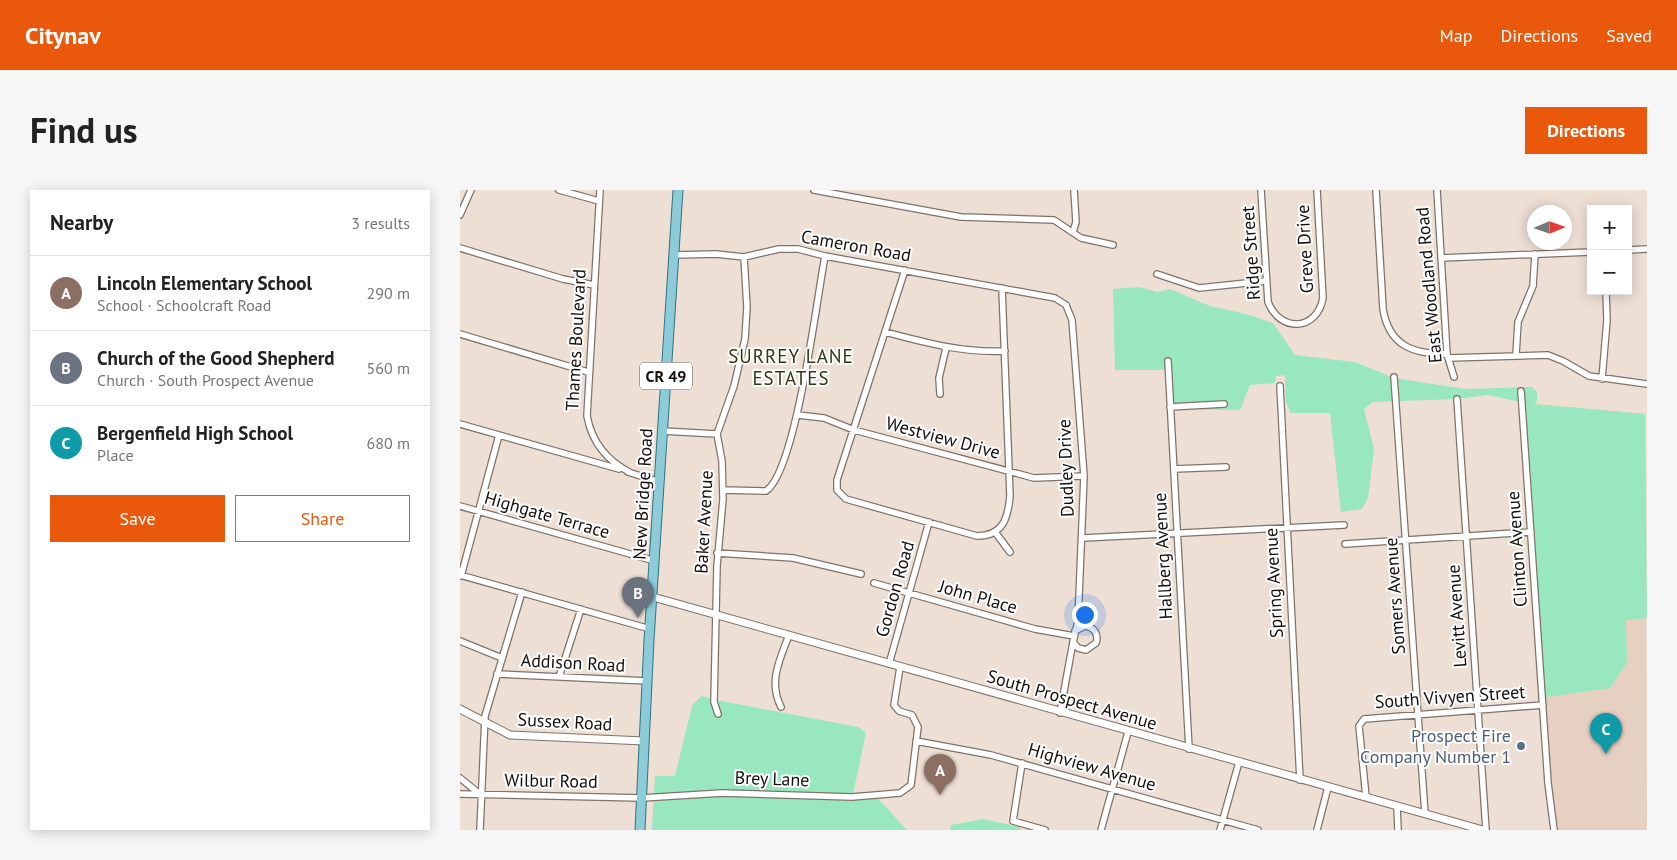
<!DOCTYPE html>
<meta charset="utf-8">
<style>
body{margin:0;font-family:"PT Sans",sans-serif;background:#f6f6f6;color:#222}
.controls{position:absolute;right:15px;top:15px;display:grid;overflow:hidden;border-radius:0px;box-shadow:0 2px 12px #0003}
.controls button{width:45px;height:45px;display:grid;place-items:center;padding:0;border:0;border-bottom:1px solid #e0e0e0;background:#fff;color:#222;font:25px sans-serif}
.compass{position:absolute;left:1067px;top:15px;width:45px;height:45px;border-radius:50%;background:#fff;box-shadow:0 2px 12px #0003;rotate:88deg}
.you{position:absolute;left:624px;top:424px;width:18px;height:18px;margin:-12px;border:4px solid #fff;border-radius:50%;background:#1a73e8;box-shadow:0 0 0 8px #1a73e833}
.badge{display:grid;place-items:center;width:32px;height:32px;border-radius:50%;background:#ea580c;color:#fff;font-size:16px;font-weight:700}
.pin{position:absolute;translate:-50% -41px;filter:drop-shadow(0 1px 2px #0008)}
.pin::after{content:'';position:absolute;top:26px;width:18px;height:15px;background:inherit;clip-path:polygon(0 0,100% 0,50% 100%)}
.list{margin:0;padding:0;list-style:none}
h2{display:flex;justify-content:space-between;align-items:center;height:65px;margin:0;padding:0 20px;font-size:21px}
h2 small{font-size:16px;font-weight:400;color:#767676}
.list li{display:grid;grid-template-columns:32px 1fr auto;gap:15px;align-items:center;box-sizing:border-box;height:75px;padding:0 20px;border-top:1px solid #e0e0e0}
.list b{display:block;font-size:19px;white-space:nowrap}
.list p{margin:0;font-size:16px;white-space:nowrap;color:#767676}
.list em{font-size:16px;font-style:normal;color:#767676}
.actions{display:flex;gap:10px;padding:15px 20px}
.actions a{flex:1;padding:11px 0;border:1px solid #ea580c;border-radius:0px;text-align:center;font-size:18px;color:#ea580c}
.actions .main{background:#ea580c;color:#fff}
.map{position:relative;flex:none;width:1187px;height:640px;overflow:hidden;border-radius:0px}
header{display:flex;align-items:center;gap:30px;box-sizing:border-box;height:70px;padding:0 25px;background:#ea580c;color:#fff}
header strong{font-size:24px}
nav{display:flex;gap:28px;margin-inline-start:auto;font-size:18px}
.intro{display:flex;align-items:center;justify-content:space-between;box-sizing:border-box;height:120px;padding:0 30px}
h1{margin:0;font-size:35px}
.button{padding:12px 22px;border-radius:0px;background:#ea580c;color:#fff;font-size:18px;font-weight:700}
main{display:flex;gap:30px;padding:0 30px}
aside{flex:1;background:#fff;border-radius:0px;box-shadow:0 2px 12px #0003}
.map>svg:first-child{display:block}
</style>
<header>
<strong>Citynav</strong>
<nav><a>Map</a><a>Directions</a><a>Saved</a></nav>
</header>
<div class="intro"><h1>Find us</h1><a class="button">Directions</a></div>
<main>
<aside>
<h2>Nearby<small>3 results</small></h2>
<ul class="list">
<li><span class="badge" style="background:#8d6e63">A</span><div><b>Lincoln Elementary School</b><p>School · Schoolcraft Road</p></div><em>290 m</em></li>
<li><span class="badge" style="background:#6b7280">B</span><div><b>Church of the Good Shepherd</b><p>Church · South Prospect Avenue</p></div><em>560 m</em></li>
<li><span class="badge" style="background:#0f9aa8">C</span><div><b>Bergenfield High School</b><p>Place</p></div><em>680 m</em></li>
</ul>
<div class="actions"><a class="main">Save</a><a>Share</a></div>
</aside>
<div class="map">
<svg width="1187" height="640" viewBox="0 0 1187 640">
<rect width="100%" height="100%" fill="#eedfd5"/>
<path fill="#e6d0c2" d="M1067,213L1185,224L1187,640H1094L1088,593Z"/>
<path fill="#98e7bf" d="M680,97L697,102L710,99L750,116L790,125L813,133L835,165L895,172L934,188L1005,199L1072,197L1077,202V211L1074,214L1185,224L1187,428L1166,430L1167,473L1150,498L1080,508L1060,212L1028,205L997,209L913,212L904,219L914,259L908,308L902,319L881,322L870,223H831L826,213L825,185L816,186L815,193L790,195L780,220L712,219L711,180H655L653,99Z
M241,506L256,510L398,537L406,543L393,604H414L447,640H192L195,586H215L232,516Z
M523,629L560,637V640H490L491,635Z"/>
<g fill="none" stroke-linecap="round" stroke-linejoin="round">
<defs>
<path id="minor" d="M99,0L139,11
M140,0L127,226C132,253 147,271 171,283
M354,0L501,27L594,30L621,48L653,55
M801,0L808,112C820,143 857,141 863,108L857,0
M916,0L923,119C929,156 953,164 987,164
M977,0L987,164L994,187
M0,25L11,0
M613,42L616,32L614,0
M0,58L103,89L134,95
M1168,60L1187,59
M214,65L256,64L284,67L319,59H338L365,66L595,108L606,115L612,130L624,286L618,431L613,452L618,458L626,460L636,453C639,444 634,437 625,436L615,441
M981,68L1131,62
M445,80L377,290V300L386,309L517,346C543,346 548,328 550,306L542,98
M697,84L739,98L806,91
M425,142C466,153 503,163 545,161
M0,144L128,182
M1056,165L1058,132L1073,96L1075,64
M988,168L1088,165L1103,171L1129,186L1187,194
M708,171L729,559
M934,187L965,624
M1142,189L1147,130L1146,101
M820,196L840,590
M1061,201L1088,593L1094,640
M480,204L479,188L486,158
M997,209L1026,640
M710,217L764,214
M338,225L364,228L394,240L574,288L624,286
M0,234L159,279
M202,241L257,244
M714,279L766,277
M168,282L200,292
M263,300L306,301C336,282 357,107 365,66
M0,316L195,371
M535,342L550,362
M623,348L884,335
M885,354L1071,342
M257,363L333,368L401,384
M0,385L190,439
M1,386L39,245
M414,393L575,439L614,446
M0,451L42,468
M429,474L469,332
M37,484L187,491
M99,487L121,419
M321,517C308,492 320,469 329,445
M600,523L613,452
M258,524L254,512L257,376L263,309L262,271L257,244L274,196L285,149L287,117L284,67
M456,551L531,565L798,640
M562,573L553,631L585,640
M0,588L21,605
M0,604L182,608L262,603L392,607L440,603L451,595L458,537L452,525L439,521L434,515L440,477
M906,607L899,536L904,529L1083,515
M937,616L938,640
M20,640L25,526L62,402
M641,640L668,542
M760,640L779,572
M857,640L868,597"/>
<path id="tertiary" d="M193,407L1023,640
M0,519L50,545L184,551"/>
<path id="primary" d="M180,640L189,450L218,0"/>
</defs>
<use href="#minor" stroke="#7f7269" stroke-width="8"/>
<use href="#tertiary" stroke="#7f7269" stroke-width="9"/>
<use href="#primary" stroke="#31737f" stroke-width="11"/>
<use href="#minor" stroke="#fff" stroke-width="5.5"/>
<use href="#tertiary" stroke="#fff" stroke-width="7"/>
<use href="#primary" stroke="#8dcbd8" stroke-width="9"/>
</g>
<circle fill="#5c6f8a" stroke="#fff" stroke-width="2" cx="1061" cy="556" r="5"/>
<g text-anchor="middle" stroke-width="4" stroke-linejoin="round" paint-order="stroke">
<rect fill="#fff" stroke="#5a5754" stroke-width="1" x="180" y="172.5" width="52" height="27" rx="4"/>
<g font-size="16" font-weight="bold" fill="#140f0b">
<text x="206" y="192">CR 49</text>
</g>
<g font-size="18" fill="#140f0b" stroke="#fff">
<text transform="translate(396 56) rotate(10)" y="6">Cameron Road</text>
<text transform="translate(845 59) rotate(-93)" y="6">Greve Drive</text>
<text transform="translate(791 63) rotate(-94)" y="6">Ridge Street</text>
<text transform="translate(969 95) rotate(-95)" y="6">East Woodland Road</text>
<text transform="translate(116 150) rotate(-87)" y="6">Thames Boulevard</text>
<text transform="translate(483 248) rotate(15)" y="6">Westview Drive</text>
<text transform="translate(606 278) rotate(-92)" y="6">Dudley Drive</text>
<text transform="translate(183 304) rotate(-87)" y="6">New Bridge Road</text>
<text transform="translate(87 325) rotate(16)" y="6">Highgate Terrace</text>
<text transform="translate(244 332) rotate(-87)" y="6">Baker Avenue</text>
<text transform="translate(1057 359) rotate(-94)" y="6">Clinton Avenue</text>
<text transform="translate(703 366) rotate(-93)" y="6">Hallberg Avenue</text>
<text transform="translate(814 393) rotate(-93)" y="6">Spring Avenue</text>
<text transform="translate(435 399) rotate(-74)" y="6">Gordon Road</text>
<text transform="translate(935 406) rotate(-94)" y="6">Somers Avenue</text>
<text transform="translate(518 407) rotate(16)" y="6">John Place</text>
<text transform="translate(997 426) rotate(-94)" y="6">Levitt Avenue</text>
<text transform="translate(113 473) rotate(3)" y="6">Addison Road</text>
<text transform="translate(990 507) rotate(-4)" y="6">South Vivyen Street</text>
<text transform="translate(612 510) rotate(16)" y="6">South Prospect Avenue</text>
<text transform="translate(105 532) rotate(3)" y="6">Sussex Road</text>
<text transform="translate(632 577) rotate(16)" y="6">Highview Avenue</text>
<text transform="translate(312 589) rotate(2)" y="6">Brey Lane</text>
<text transform="translate(91 591) rotate(1)" y="6">Wilbur Road</text>
</g>
<g font-size="18" fill="#4e5e75" stroke="#fff" text-anchor="end">
<text x="1051" y="552">Prospect Fire<tspan x="1051" dy="21">Company Number 1</tspan></text>
</g>
<g font-size="19" letter-spacing="1" fill="#313710" stroke="#fff">
<text x="331" y="173">SURREY LANE<tspan x="331" dy="22">ESTATES</tspan></text>
</g>
</g>
</svg>
<div class="controls">
<button>+</button>
<button>−</button>
</div>
<svg class="compass" viewBox="-18 -18 36 36"><path d="M0-13l5 13h-10z" fill="#e53935"/><path d="M0 13l5-13h-10z" fill="#767676"/></svg>
<div class="you"></div>
<div class="pin badge" style="left:480px;top:605px;background:#8d6e63">A</div>
<div class="pin badge" style="left:178px;top:428px;background:#6b7280">B</div>
<div class="pin badge" style="left:1146px;top:564px;background:#0f9aa8">C</div>
</div>
</main>
